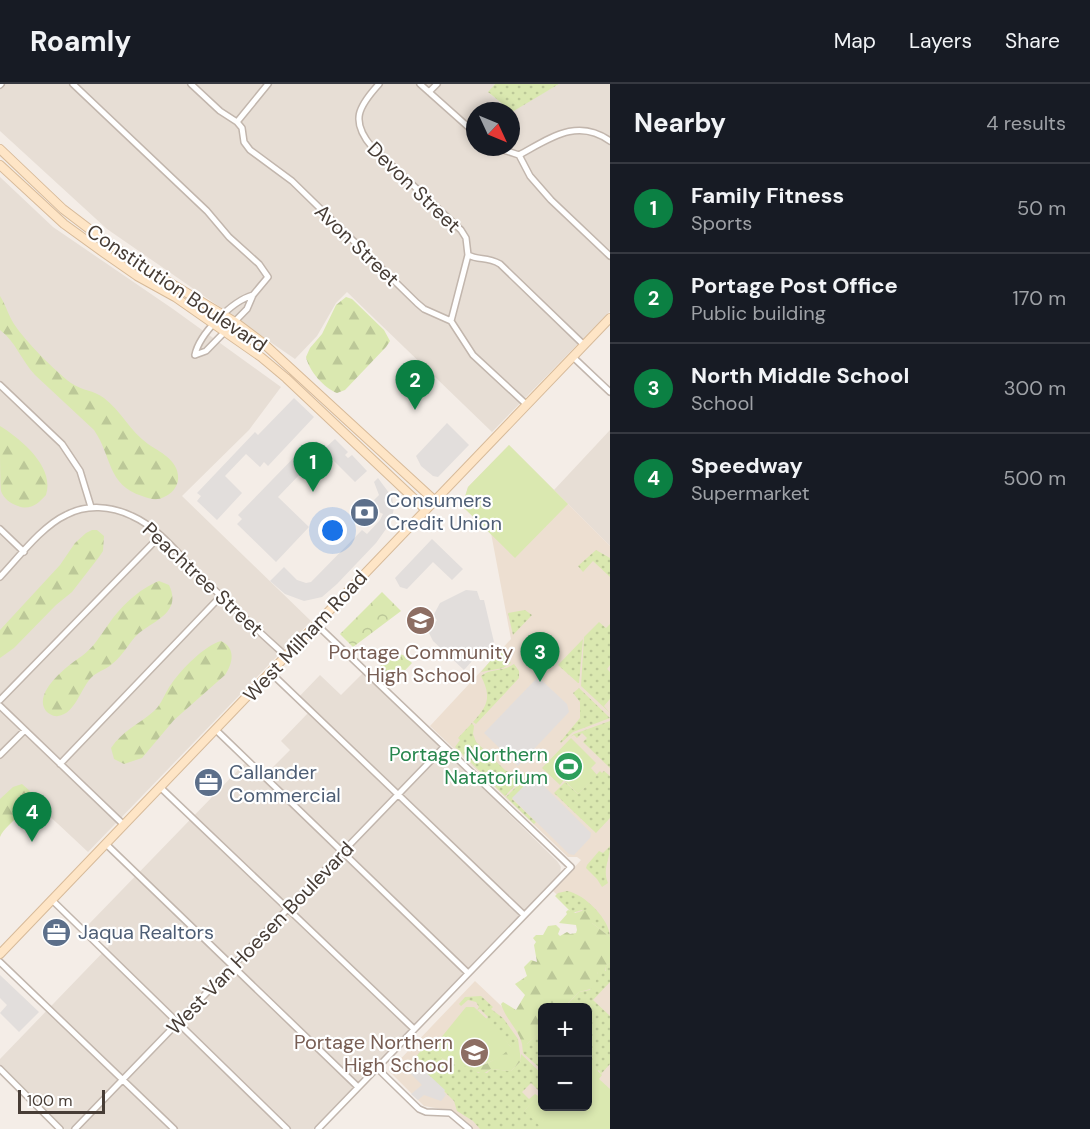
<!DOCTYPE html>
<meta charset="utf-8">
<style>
body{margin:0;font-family:"DM Sans",sans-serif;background:#242831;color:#f1f3f6}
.controls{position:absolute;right:18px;bottom:18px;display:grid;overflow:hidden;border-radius:9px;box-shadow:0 3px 9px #0003}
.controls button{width:54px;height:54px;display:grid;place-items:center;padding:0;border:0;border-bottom:2px solid #363941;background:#171b24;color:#f1f3f6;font:30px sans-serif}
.compass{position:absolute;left:466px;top:18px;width:54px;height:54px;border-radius:50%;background:#171b24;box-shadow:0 3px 9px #0003;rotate:134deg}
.scale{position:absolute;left:18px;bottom:15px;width:87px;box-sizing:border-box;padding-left:6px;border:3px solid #473d36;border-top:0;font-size:16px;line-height:21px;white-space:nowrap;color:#473d36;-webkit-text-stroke:4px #fff;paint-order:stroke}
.you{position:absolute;left:333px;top:447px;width:21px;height:21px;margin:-15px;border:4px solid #fff;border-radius:50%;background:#1a73e8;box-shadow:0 0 0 9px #1a73e833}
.badge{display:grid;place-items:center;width:39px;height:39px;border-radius:50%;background:#0b8043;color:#fff;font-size:20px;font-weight:700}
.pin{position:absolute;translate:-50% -50px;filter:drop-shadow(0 2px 3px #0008)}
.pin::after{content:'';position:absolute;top:32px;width:21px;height:18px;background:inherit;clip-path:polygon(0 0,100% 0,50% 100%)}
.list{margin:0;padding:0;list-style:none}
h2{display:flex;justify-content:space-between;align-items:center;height:78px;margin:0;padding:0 24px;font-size:26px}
h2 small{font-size:20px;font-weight:400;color:#9ea1a6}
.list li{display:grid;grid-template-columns:39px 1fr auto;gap:18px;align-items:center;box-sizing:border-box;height:90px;padding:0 24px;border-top:2px solid #363941}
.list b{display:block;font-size:22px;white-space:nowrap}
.list p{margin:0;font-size:20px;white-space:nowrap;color:#9ea1a6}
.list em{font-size:20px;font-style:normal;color:#9ea1a6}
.map{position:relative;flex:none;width:610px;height:1045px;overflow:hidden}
header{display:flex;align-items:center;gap:36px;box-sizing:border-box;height:84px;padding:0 30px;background:#171b24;border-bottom:2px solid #363941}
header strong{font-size:28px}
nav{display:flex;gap:33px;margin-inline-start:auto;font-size:21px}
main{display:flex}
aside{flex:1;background:#171b24}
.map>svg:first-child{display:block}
</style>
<header>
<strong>Roamly</strong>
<nav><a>Map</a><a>Layers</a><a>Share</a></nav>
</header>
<main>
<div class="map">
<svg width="610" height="1045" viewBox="0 0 610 1045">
<defs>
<pattern id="grass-dots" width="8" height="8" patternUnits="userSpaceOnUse" patternTransform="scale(1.5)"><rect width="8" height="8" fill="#dae8b0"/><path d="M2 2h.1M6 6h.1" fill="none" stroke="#bcc898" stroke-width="1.8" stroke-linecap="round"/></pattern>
<pattern id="forest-firs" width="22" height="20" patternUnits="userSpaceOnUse" patternTransform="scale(1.5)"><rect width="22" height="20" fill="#dae8b0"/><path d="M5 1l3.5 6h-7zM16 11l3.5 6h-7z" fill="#bcc898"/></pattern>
<pattern id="park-crowns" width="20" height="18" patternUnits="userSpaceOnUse" patternTransform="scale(1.5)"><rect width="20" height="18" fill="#dae8b0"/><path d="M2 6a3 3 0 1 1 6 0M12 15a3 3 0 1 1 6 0" fill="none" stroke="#bcc898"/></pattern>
</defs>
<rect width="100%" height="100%" fill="#f4ede7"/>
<path fill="#e7ded5" d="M0,0H495L489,9L511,27H475V63H511V27L559,0H610V227L492,348L347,208L336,219L317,252L295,275L107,145L0,47Z
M0,93L53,143L173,225L281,303L249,346L182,412L311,537L88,768L26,710L0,736Z
M610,346V462L554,406Z
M364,588L557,777L561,783L560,790L313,1045H65L0,982V975L109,862L88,841L246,678L262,694L290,666L281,657L308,629L295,617L320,591L341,611Z"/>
<path fill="#eddfd1" d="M509,361L610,462V861L553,807L581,776L577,773H568L430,642L511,555L491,449L462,422L468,403Z
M610,868V1045H473L453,1027L424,1022L389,987L475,897L531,950L542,938V1022H588V924L557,923Z"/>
<path fill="url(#grass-dots)" d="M495,0H559L512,28L488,8Z
M596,466L610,474V493L593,477L583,488L578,482Z
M525,526L532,531L513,551L508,529Z
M599,538L606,544L610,540V581L607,585L610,588V615L604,622L610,629L581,602L584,553Z
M583,555L579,599H578L558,581Z
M498,568H501L511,579L503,584L481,588Z
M514,580L519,587V594L476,640L473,638C489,621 491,612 481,592C490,584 503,588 514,580Z
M579,604L610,634L573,648L561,659L560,658L580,634V618L573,609Z
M610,637V684L583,658L587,654L582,649L577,654L574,651L570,653L574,650Z
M472,639L474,642L473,650L476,658L506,687L518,691L528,688L505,712L455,663L460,656L458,654Z
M600,687L602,689L604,687L610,692V734L596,749L554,709L565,698L578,710Z
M530,689L537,695L533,698L530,696L512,715L536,738L534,740L506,713Z
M610,762C610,776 602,785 608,799L602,803L597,795L586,784L587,781L599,767L603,769Z
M567,807C585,810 610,836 610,853L592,839L582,826L572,829L555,812L558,809Z
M610,879V898L593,916L610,932V980L601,990L599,986L597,987L588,978V924H564L579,908L590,906L598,888L606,887V882Z
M481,912L493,923L491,925L503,934L518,955L511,963L486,935L488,933L480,925L477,926L479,923L476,918L468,916L461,922L459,920L465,913Z
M542,946V986L523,969L522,960H527Z
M425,961L447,978L473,983L478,989H487L491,985L511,987L521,977V970L542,990L541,1009L531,999L522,1008L529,1015L535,1010L538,1012L524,1027L532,1025L553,1045H480L473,1037L457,1027L454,1017L415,978L412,982L410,981Z"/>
<path fill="url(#forest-firs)" d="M0,212C6,221 8,231 14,240C26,258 54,286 71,299C82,307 94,306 104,314C121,327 130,347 148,360C160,368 180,377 178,396C177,404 171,410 164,413C157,417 150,415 142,412C107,401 112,372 94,346L35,291C21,276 16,258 0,246Z
M346,213L352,215L384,246L390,257L386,263L345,306L337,309C324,304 309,287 306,273L310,264L322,250L336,221Z
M0,342C21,355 55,383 46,411C39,419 30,427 18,422C11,420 3,414 1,407C0,399 0,354 0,342Z
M92,446H97L104,452L103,467L99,473L72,508L56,521L14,564L0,574V546L60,481L75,459L86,449Z
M159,497L169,501C182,528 155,536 139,549C129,558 123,572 112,580C107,585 99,587 93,592C81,602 76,630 58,632C54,633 49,630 46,627C32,609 68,581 82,572C94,563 99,553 108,541C120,523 139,505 159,497Z
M221,557C236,564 233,579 225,591L174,636L142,674L124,680L114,675L111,664C122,647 139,640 154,627C162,620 165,608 172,599C181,586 205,561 221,557Z
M22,700L30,707C36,727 8,735 0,753V715L13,703Z
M588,825L597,828L596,835L592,839L610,853V879L606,882L605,889L598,888L594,904L579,908L564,923L542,924V946L527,960H522C519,946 506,936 501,920L503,918L516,926L525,911L515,900L527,892L524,883L531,876L537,878L534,861L536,858L533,854L536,851H543L548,842L556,841L560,845L558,850L560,852L567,848L570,850L576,849L577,846L576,841L559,839L567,830L566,828L568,826L576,829Z
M518,955L521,977L511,987L491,985L483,990L475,987L473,983C492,981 505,969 518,955Z"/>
<path fill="url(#park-crowns)" d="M382,508L401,527L353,563L340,550Z
M395,569L403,571L412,579L393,599L378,584Z"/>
<path fill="#dae8b0" d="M509,361L568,420L515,474L462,422L468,403Z
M571,654L596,679L591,684L597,691L578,710L564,696L560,701L542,684Z
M466,923H474L491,939L511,963C488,988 456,988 431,966Z
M588,978L602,991L599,995L610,1005V1045H543L524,1027L542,1007V1022H588Z"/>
<path fill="#e2dedc" d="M294,314L314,333L268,382L264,378L260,383L246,370L225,392L242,409L217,436L197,417L201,412L197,409L255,348L258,351Z
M447,339L469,361L438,393L433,392L421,382L416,372Z
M335,355L348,368L345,371L348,374L352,371L367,387L355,398L323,366L278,413L309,443L276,478L237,440L242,435L238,431L306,361L309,364L316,357L324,365Z
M378,394L392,413L394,424L391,438L376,459L337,500L322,513L304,517L285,510L270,497L284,483L297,496L306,499L311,498L362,446L367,450L380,436L383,430L377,427L374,416L379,411L374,398Z
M432,455L463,485L452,496L433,478L407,505L400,503L395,494Z
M466,506L477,507L480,516H484L494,558L490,559V563L481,567L464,586L433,557L429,549L431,544L437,536L433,532L440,519Z
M538,593L567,620L569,628L518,682L484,649Z
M537,695L591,749L590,754L574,771L569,770L512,714L530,696L533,698Z
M0,891L39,928L19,948L0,929L7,921L0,914Z
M407,978L412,982L415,978L445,1006L444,1008L446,1011L441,1017L424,1011L418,1016L411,1010L422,1001L403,982Z"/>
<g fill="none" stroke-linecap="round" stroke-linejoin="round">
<defs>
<path id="street" d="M73,0L207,127L229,153L259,180L268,193L253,211L247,225L206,267L195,271
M191,0L220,27L237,38L242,44L244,58L250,66L292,97L417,219L424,225L451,237L473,271L527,321
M379,0C358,23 350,37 372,63L461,146L466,154L468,171C480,177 486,172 500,180L584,261
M420,0L475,49
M0,1L1,0
M429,8L437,0
M237,38L268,0
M494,63L519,71L530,92L551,116L610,172
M519,71C549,55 577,33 610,57
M451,237L468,171
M195,271C199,250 232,217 253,211
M573,273L610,308
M0,301L62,360L80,387L91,423
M0,445L24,468
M0,493C18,474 42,442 66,431C87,420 111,422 132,432C159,444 179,471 200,492C228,519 257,546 287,573
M317,541L571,783L318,1045
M271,589L524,831
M0,616L160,452
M0,622L124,741
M216,646L468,889
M0,671L25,646
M60,680L221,512
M161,704L414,945
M106,760L358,1003
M52,816L287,1045
M0,878L174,1045
M377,984L419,1025L426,1028L450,1029L469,1045
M0,985L60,1045
M75,1045L444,663"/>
<path id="secondary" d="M0,65L63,125L101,154L139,180L235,238L263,259L434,416
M0,81L64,140L104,169L137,192L175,213L261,273L286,294L425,425
M0,870L610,234"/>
</defs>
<use href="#street" stroke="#c2b6ad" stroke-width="8"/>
<use href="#secondary" stroke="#d7ba99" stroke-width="10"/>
<use href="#street" stroke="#fff" stroke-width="5"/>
<use href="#secondary" stroke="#fee5c6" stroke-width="8"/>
</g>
<defs>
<symbol id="bank-disc" viewBox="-11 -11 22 22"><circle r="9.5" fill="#5c6f8a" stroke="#fff"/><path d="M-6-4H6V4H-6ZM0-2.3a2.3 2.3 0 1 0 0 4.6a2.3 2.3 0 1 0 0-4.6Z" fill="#fff"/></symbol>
<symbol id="school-disc" viewBox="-11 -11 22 22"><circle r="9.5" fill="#8d6e63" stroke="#fff"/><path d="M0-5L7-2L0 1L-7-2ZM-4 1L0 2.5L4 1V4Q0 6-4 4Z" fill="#fff"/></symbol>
<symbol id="stadium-disc" viewBox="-11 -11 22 22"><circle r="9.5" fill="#2e9e5b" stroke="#fff"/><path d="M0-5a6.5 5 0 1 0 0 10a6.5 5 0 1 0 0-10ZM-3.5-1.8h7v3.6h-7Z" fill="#fff"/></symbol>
<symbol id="office-disc" viewBox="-11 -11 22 22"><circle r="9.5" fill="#5c6f8a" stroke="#fff"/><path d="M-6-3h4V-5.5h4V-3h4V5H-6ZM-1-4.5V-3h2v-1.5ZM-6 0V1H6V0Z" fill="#fff"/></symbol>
</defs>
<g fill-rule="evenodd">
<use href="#bank-disc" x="348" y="412" width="33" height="33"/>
<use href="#school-disc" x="404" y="520" width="33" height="33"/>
<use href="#stadium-disc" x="552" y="666" width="33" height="33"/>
<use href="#office-disc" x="192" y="682" width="33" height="33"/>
<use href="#office-disc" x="40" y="832" width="33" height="33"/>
<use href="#school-disc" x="458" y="952" width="33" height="33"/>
</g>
<g text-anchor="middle" stroke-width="4.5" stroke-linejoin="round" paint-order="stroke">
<g font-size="20" fill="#473d36" stroke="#fff">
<text transform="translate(414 103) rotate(44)" y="7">Devon Street</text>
<text transform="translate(357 161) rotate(44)" y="7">Avon Street</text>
<text transform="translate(177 204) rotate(34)" y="7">Constitution Boulevard</text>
<text transform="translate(203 495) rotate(43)" y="7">Peachtree Street</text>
<text transform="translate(305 552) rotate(-47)" y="7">West Milham Road</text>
<text transform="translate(260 854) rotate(-46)" y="7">West Van Hoesen Boulevard</text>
</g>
<g font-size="20" fill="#4e5e75" stroke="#fff" text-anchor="start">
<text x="386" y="423">Consumers<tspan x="386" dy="23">Credit Union</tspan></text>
<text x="229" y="695">Callander<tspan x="229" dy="23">Commercial</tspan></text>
<text x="78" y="855">Jaqua Realtors</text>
</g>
<g font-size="20" fill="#785e54" stroke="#fff">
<text x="421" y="575">Portage Community<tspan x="421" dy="23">High School</tspan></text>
<text x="453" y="965" text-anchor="end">Portage Northern<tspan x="453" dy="23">High School</tspan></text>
</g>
<g font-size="20" fill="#27864d" stroke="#fff" text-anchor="end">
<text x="548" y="677">Portage Northern<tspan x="548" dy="23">Natatorium</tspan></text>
</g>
</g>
</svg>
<div class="controls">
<button>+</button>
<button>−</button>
</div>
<svg class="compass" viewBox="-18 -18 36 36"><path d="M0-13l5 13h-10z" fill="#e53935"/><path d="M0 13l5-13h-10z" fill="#9ea1a6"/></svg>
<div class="scale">100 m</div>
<div class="you"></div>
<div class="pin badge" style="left:313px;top:408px">1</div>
<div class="pin badge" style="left:415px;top:326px">2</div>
<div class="pin badge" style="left:540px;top:598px">3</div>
<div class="pin badge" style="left:32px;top:758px">4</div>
</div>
<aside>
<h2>Nearby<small>4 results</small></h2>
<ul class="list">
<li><span class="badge">1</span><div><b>Family Fitness</b><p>Sports</p></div><em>50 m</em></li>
<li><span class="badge">2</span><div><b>Portage Post Office</b><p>Public building</p></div><em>170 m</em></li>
<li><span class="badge">3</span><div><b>North Middle School</b><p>School</p></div><em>300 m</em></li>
<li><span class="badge">4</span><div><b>Speedway</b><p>Supermarket</p></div><em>500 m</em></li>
</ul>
</aside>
</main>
